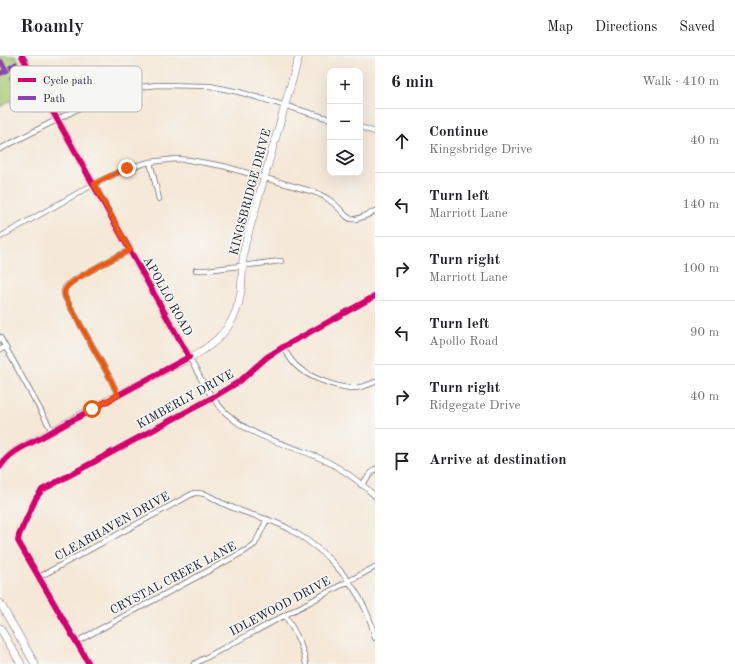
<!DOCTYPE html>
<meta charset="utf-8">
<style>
body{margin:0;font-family:"Old Standard TT",serif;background:#f6f6f6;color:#202124}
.controls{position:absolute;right:12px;top:12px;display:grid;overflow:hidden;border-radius:8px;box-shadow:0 4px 16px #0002}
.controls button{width:36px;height:36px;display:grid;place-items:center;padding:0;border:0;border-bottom:1px solid #e0e0e0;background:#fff;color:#202124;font:20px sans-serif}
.stop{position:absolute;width:12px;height:12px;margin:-9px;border:3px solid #ea580c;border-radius:50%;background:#fff}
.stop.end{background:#ea580c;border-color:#fff;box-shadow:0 1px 4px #0008}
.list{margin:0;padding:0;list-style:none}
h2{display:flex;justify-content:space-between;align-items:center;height:52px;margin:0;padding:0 16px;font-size:17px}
h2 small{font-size:13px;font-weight:400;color:#757577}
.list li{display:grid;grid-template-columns:26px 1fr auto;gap:12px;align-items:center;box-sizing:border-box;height:64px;padding:0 16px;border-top:1px solid #e0e0e0}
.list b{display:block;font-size:15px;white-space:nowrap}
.list p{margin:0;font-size:13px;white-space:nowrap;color:#757577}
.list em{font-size:13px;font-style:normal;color:#757577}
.icon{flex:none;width:22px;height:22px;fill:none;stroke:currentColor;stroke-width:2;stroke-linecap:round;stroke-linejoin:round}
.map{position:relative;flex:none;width:375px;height:608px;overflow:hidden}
header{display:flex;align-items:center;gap:24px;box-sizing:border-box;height:56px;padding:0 20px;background:#fff;border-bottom:1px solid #e0e0e0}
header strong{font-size:19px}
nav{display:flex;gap:22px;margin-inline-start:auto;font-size:14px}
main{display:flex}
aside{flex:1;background:#fff}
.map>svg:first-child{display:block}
</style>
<header>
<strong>Roamly</strong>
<nav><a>Map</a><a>Directions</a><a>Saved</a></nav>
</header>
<main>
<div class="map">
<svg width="375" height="608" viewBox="0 0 375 608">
<rect width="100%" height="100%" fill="#f6f6f2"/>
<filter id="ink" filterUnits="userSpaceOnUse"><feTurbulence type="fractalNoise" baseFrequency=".025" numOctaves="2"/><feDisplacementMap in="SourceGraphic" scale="8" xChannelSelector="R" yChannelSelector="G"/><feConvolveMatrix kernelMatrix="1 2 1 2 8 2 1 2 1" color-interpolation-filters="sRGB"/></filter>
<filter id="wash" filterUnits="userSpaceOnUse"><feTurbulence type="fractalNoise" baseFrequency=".012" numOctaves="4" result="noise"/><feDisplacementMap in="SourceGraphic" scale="16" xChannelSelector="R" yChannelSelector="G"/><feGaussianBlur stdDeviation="0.9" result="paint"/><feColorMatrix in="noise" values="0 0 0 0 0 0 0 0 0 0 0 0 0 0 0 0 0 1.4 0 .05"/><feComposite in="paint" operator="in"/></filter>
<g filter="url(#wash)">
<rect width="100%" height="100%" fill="#f5e8d7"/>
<path fill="#a7c972" stroke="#647656" d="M0,0H16L33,31L32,32L0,51Z"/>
</g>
<g filter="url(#ink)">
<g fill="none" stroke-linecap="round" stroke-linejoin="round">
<defs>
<path id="street" d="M360,71L375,76
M0,93L91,46L113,37L140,31L157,29L210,30L239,36L330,63
M150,106L159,143
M0,181L94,128L127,112L150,106L176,103L189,104L223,110L314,136C319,138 324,140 328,143C351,158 342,173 375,155
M196,214H207L281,205
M0,281L52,375
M283,291C288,300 293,308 300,313C312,322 336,331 351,332C359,333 368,329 375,326
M0,294L5,291
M189,301C200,321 210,342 226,357C250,379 273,384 302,395C329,404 355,421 375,440
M118,339L109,320L65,241C64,238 64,235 65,232C70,224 118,200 130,194
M361,429L375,413
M39,521L194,437C206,436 212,442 222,447C228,450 233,452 239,454C256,461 275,464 291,474C331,497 365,536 375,582
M285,559C294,574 303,590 306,608
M76,586L245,495L255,488L267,463
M89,608L18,485L19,479L36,442L42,434L212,342L240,325L267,301L283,291L375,240
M194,608L375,511"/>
<path id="secondary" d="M22,0L189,301
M0,411C11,393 32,387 49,377C86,355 125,335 164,315C176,308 198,299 209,290C221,281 231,269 236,255C245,233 240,211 245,189L299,0"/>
<path id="primary" d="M0,547L35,608
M0,572L21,608"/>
</defs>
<use href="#street" stroke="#6c6772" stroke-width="6"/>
<use href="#secondary" stroke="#6c6772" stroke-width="8"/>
<use href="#primary" stroke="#6c6772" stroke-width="8"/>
<use href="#street" stroke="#fff" stroke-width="4.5"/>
<use href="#secondary" stroke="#fff" stroke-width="7"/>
<use href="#primary" stroke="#fff" stroke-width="7"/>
<path stroke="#8e44ad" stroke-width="5" stroke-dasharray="10 5" stroke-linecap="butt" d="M0,4L6,14L18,7
M0,18L6,14L15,26L26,28L32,32"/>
<defs>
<path id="cycleway" d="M0,411C10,394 28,389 44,380C92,353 141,327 189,301L22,0
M89,608L18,485L19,479L36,442L42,434L212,342L240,325L267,301L283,291L375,240"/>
</defs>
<use href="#cycleway" stroke="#f6f6f2" stroke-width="8"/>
<use href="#cycleway" stroke="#d6006c" stroke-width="6"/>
</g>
</g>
<g fill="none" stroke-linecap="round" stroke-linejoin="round" filter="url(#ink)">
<path stroke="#ea580c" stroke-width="5" d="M92,353L118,339L109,320L65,241C64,238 64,235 66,232C71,223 118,200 130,194L94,128L127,112"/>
</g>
<g text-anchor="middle" stroke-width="3.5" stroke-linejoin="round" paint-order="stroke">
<g font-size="12" fill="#22223b" stroke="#f6f6f2">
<text transform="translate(250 136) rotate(-75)" y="4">KINGSBRIDGE DRIVE</text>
<text transform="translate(168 240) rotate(61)" y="4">APOLLO ROAD</text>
<text transform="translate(185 343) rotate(-29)" y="4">KIMBERLY DRIVE</text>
<text transform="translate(112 470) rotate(-29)" y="4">CLEARHAVEN DRIVE</text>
<text transform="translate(173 522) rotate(-28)" y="4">CRYSTAL CREEK LANE</text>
<text transform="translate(280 550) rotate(-28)" y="4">IDLEWOOD DRIVE</text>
</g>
</g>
<rect x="10" y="10" width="132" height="46" rx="6" fill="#f6f6f2" stroke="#b6b6bb" stroke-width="1"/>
<rect x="18" y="22" width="18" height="4" fill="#d6006c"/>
<rect x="18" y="40" width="18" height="4" fill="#8e44ad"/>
<g font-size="11" fill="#22223b">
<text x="43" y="28">Cycle path</text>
<text x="43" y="46">Path</text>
</g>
</svg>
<div class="controls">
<button>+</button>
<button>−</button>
<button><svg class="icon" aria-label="layers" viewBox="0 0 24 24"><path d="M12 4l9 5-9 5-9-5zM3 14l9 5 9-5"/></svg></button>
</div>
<div class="stop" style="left:92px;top:353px"></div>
<div class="stop end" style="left:127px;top:112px"></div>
</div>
<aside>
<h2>6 min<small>Walk · 410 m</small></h2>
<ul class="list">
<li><svg class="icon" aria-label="ahead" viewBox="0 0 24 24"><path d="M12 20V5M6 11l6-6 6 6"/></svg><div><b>Continue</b><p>Kingsbridge Drive</p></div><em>40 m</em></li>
<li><svg class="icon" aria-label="left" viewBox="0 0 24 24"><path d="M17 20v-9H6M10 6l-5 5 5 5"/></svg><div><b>Turn left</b><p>Marriott Lane</p></div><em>140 m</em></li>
<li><svg class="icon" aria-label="right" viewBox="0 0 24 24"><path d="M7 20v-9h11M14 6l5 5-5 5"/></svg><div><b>Turn right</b><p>Marriott Lane</p></div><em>100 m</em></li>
<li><svg class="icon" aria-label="left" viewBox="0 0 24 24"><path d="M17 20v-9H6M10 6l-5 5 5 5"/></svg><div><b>Turn left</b><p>Apollo Road</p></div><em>90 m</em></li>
<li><svg class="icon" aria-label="right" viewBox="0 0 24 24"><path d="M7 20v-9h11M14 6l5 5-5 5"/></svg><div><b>Turn right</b><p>Ridgegate Drive</p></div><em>40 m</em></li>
<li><svg class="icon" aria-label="arrive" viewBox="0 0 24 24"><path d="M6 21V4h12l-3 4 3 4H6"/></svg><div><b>Arrive at destination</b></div></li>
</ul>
</aside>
</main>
